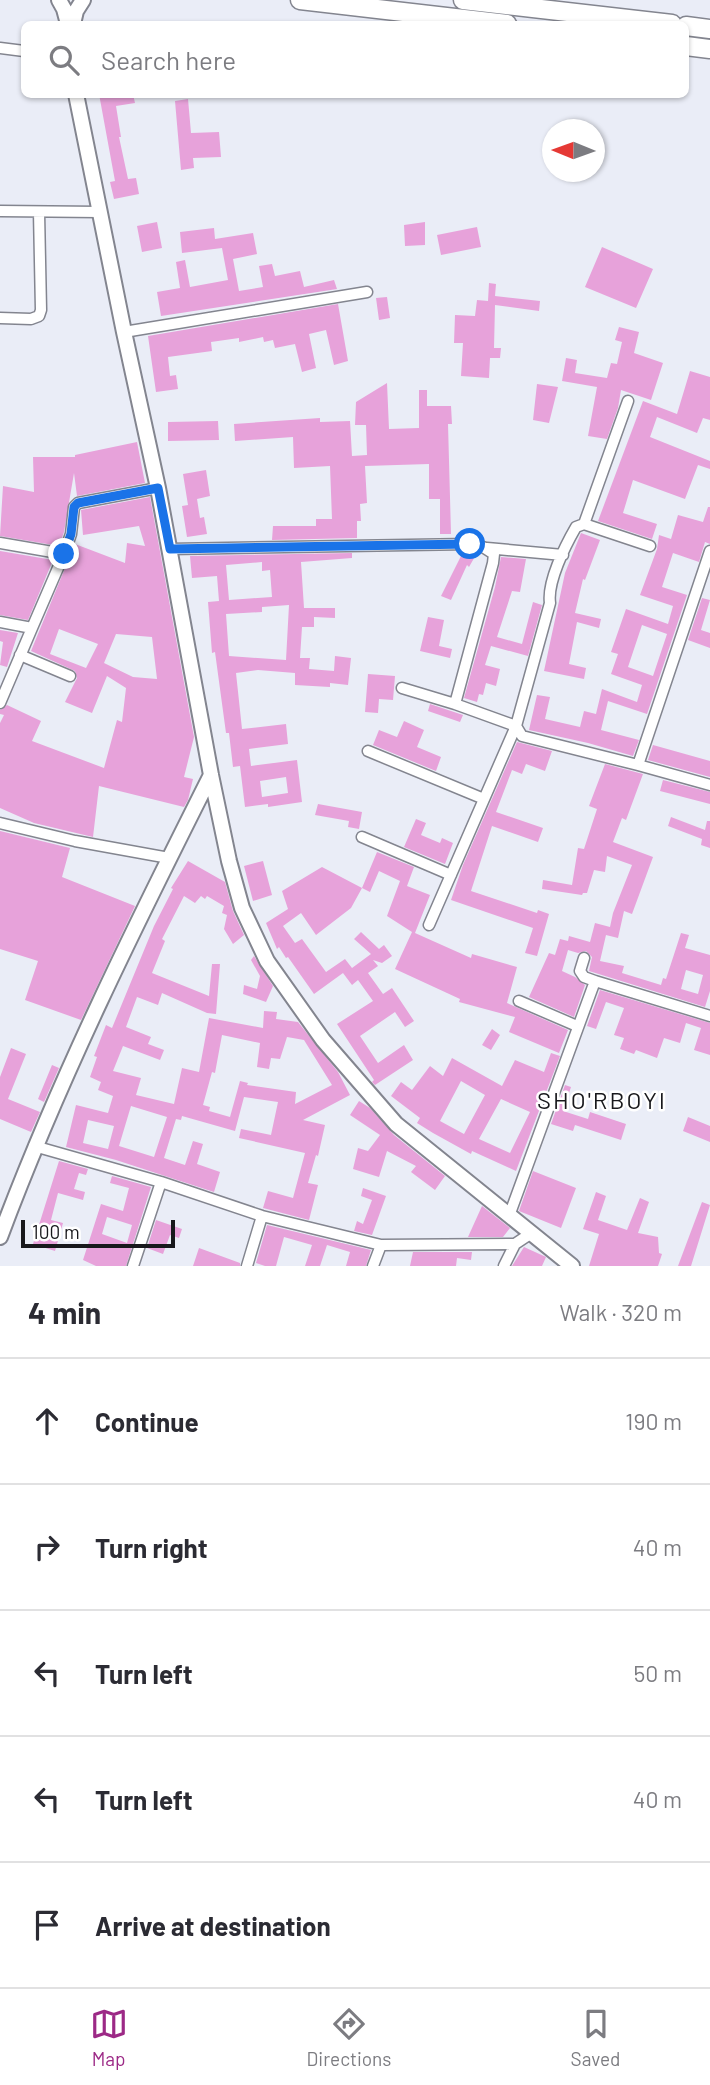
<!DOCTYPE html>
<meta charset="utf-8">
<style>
body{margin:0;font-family:Barlow,sans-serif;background:#f2f2f3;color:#2b2b33}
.compass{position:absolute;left:542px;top:119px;width:63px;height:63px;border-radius:50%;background:#fff;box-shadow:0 2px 5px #0004;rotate:271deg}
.scale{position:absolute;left:21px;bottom:18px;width:154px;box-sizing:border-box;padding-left:7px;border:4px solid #18181c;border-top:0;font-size:19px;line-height:24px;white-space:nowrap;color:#18181c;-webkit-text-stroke:5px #fff;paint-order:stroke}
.stop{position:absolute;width:21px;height:21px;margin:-16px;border:5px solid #1a73e8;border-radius:50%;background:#fff}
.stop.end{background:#1a73e8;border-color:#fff;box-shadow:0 2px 7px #0008}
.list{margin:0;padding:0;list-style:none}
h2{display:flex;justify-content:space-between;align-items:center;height:91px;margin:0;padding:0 28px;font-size:30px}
h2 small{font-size:23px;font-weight:400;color:#7c7c81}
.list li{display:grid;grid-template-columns:46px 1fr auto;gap:21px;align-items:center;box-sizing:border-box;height:126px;padding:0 28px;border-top:2px solid #e1e1e2}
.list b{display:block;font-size:26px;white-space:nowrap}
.list em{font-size:23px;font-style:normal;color:#7c7c81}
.icon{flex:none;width:38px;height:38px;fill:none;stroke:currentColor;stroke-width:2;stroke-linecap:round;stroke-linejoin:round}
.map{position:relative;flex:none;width:710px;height:1266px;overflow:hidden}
.search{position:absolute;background:#fff;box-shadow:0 2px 5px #0004;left:21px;right:21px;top:21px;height:77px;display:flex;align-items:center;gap:18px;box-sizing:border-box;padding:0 24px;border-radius:10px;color:#7c7c81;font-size:26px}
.sheet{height:721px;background:#fff}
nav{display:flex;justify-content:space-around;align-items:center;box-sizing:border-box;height:98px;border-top:2px solid #e1e1e2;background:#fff;font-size:19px;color:#7c7c81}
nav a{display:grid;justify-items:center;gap:4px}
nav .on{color:#9c2986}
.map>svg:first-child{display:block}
</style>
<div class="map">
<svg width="710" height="1266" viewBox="0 0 710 1266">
<rect width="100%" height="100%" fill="#eaedf7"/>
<path fill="#e7a2da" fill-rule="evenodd" d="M99,94H133L135,103L116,106L121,137H119L128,179L136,178L139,194L114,199L110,182L115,181Z
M188,99L191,133L219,132L221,157L193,158L194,168L181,170L175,101Z
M157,222L162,248L142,252L137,226Z
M425,222V245L405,246L404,225Z
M477,227L481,247L441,255L437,235Z
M214,228L215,239L253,233L257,254L233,259L239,291L263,287L259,266L272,264L275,276L300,271L304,287L334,280L337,289L161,316L157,292L180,288L176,262L185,260L190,287L228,280L222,248L182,253L180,232Z
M602,247L653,269L636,308L585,287Z
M489,283L496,284L495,296L540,301L539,311L495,305L494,348H501L500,358H490L489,378L461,376L463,343H454L455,315L475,316L477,300L488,301Z
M387,297L390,318L379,320L376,298Z
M338,304L348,361L334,365L326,330L309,334L316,368L302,372L295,344L275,348L273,340L264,342L263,337L239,342V338L211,342L212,351L168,357L170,376L176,375L178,389L156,392L148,336Z
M619,327L639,332L634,353L663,363L651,400L621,390L618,408L607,439L588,436L597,387L562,381L566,358L577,360L575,373L607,378L611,363L617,364L622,342L615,340Z
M690,371L710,377V420L703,418L697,433L657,417L650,437L710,461V469L698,465L685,499L633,480L623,513L657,524L652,539L598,521L643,401L677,414Z
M387,383L389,429L419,428V390H427V406H451L452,424H448L451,534H440V499H429V464L365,466L367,503L360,504L361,521H357V538L272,540L273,526H316V519H332L330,466L294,468L293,437L235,441L234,424L320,418V422L350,421L352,456L367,455L366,425H355L356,402Z
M537,384L558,387L549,423L533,420Z
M218,421L219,440L168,441V422Z
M137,442L145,483L77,496L74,473L64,532L59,546L0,536L3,486L34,492L33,457H75V455Z
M206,470L210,496L197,499L200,518L204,517L207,534L187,537L182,506L188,505L183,474Z
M150,497L194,737L184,777L193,779L188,800L184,807L99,786L93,837L34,823L0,808V723L4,715L0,714V710L7,705L41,721L32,741L104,768L117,720L122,722L126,688L107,676L92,713L65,702L77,678L75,671L31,651L75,544L125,563L127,543L145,546L139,526L83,535L81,510ZM59,629L98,644L86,668L50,654ZM116,634L152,637L157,679L133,677L104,663Z
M708,507H710V544L705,542L699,562L673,553L662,587L687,595L647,714L608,701L601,730L639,740L633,756L588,743L529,730L537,695L550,697L545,719L580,727L584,711L596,714L602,689L637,702L642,685L611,674L618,654L611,652L626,609L668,624L673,606L640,595L657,549L659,535L671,539L678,515L703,522ZM642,625L667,634L653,676L628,667Z
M581,533L600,540L585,580L583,579L575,613L601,619L599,628L577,622L569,664L586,668L584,679L544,671L565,573Z
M0,551L53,560L28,620L0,615Z
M463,552L477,553L469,567L467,565L451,600L441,596Z
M352,553V558L301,562L304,608H335V618L314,617V627H302L300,658H310L309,669L334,671L335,656L351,658L348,685L330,683V687L295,685V673L258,670L236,673L242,729L286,724L288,744L249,749L251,766L297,760L302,802L268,807V804L245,807L240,766L233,767L229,733H226L215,652L212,653L208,602L219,601L217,576L192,578L190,556ZM262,562V571L270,570L272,597L229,600L226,565ZM289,605L286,660L229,656L226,614L262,612V607ZM286,777L288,793L262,797L260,781Z
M501,557L526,559L520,592L512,591L497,637L522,644L533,602L542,605L528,656L491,646L485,665L500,669L496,686L486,683L483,695L479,694L477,702L464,698L495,587Z
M702,598L710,600L701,630L710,633V648L688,640Z
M428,617L444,620L439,646L452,649L450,658L420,651Z
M0,630L18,633L7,667L0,665L3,642L0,641Z
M368,674L395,676L393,700L379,699L378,713L365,712Z
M430,704L463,715L460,722L428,711Z
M404,721L424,730L417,747L441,757L436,771L373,745L379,730L397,737Z
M517,742L552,751L545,771L526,764L522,774L512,770L496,812L543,828L538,842L492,826L471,891L537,913L538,910L549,914L537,956L525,953L533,928L451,900L463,865Z
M653,745L710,761V777L648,760Z
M605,764L643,774L626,820L622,818L613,842L653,857L632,914L624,911L618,938L606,935L600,961L624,966L622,973L661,985L663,978L666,979L681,933L689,935L685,948L710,955V991L705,1007L589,971L592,957L586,951L578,953L568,950L562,971L575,977L585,985L574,1017L529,997L549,953L555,955L560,939L568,941L569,936L590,942L595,923L610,927L613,913L632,865L607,856L605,872L594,870L587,893H583L582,895L542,889L543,880L572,885L578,848L584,849L597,809L589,806ZM686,970L703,975L698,994L681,989Z
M663,780L710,792V804L660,791Z
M318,804L362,812L359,829L348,827L349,821L315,815Z
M671,817L705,830L707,821H710V848L701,845L702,839L668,826Z
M416,819L426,823L421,835L440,843L442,838L453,843L445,864L404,847Z
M0,831L70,848L62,877L135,906L81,1020L25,1000L38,961L0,949Z
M377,852L414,867L407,886L430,895L415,933L471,958L472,954L517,967L507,1003L568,1030L559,1053L509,1032L515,1017L459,1002L460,999L395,969L412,932L387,916L400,881L379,871L370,892L362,888Z
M188,861L225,882L233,911L244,935L233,944L224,929L227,915L222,913L224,906L207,896L205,899L201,896L195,903L184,896L162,939L165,941L152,973L209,996L212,964H220L216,1014L207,1013L162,993L158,1005L137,997L126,1027L151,1037L148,1044L164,1050L160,1060L123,1046L113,1071L141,1078L136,1095L174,1104L182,1068L199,1072L209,1018L263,1028L264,1011L277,1012L276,1019L298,1022L338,1072L350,1095L303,1120L325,1125L318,1156L316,1155L308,1183L318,1185L309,1220L263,1208L268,1191L293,1198L305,1153L239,1138L241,1129L271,1135L278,1102L244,1097L235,1131L182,1116L181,1120L176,1119L164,1158L185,1165L193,1141L203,1144L197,1164L220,1172L214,1192L116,1160L66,1147L76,1105L108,1113L113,1096L98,1090L101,1082L90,1077L97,1057L94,1056L106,1025L112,1028L154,926L173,889L171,888ZM222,1035L260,1043L257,1067L269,1069L271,1058L280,1059L287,1037L304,1040L332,1085L295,1104L296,1092L247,1085L248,1083L240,1081L230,1117L209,1111L210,1107L203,1105L212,1072L215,1073ZM131,1106L167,1117L154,1157L119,1146ZM88,1120L114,1126L108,1149L83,1143Z
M263,861L272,895L253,901L244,866Z
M322,867L362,888L351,908L316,935L301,913L283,926L295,943L302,939L326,972L345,959L352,968L371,954L354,939L361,932L379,949L384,945L392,956L382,963L373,960L378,966L368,973L383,994L392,988L414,1021L405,1027L395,1012L360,1036L378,1063L404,1045L413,1060L375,1085L372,1082L374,1080L337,1024L373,1001L358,980L352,985L343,973L314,994L288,957L286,958L279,947L277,949L266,923L288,909L282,891Z
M254,956L273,986L266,1002L243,994L244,985L257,989L260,976L251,960Z
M600,990L710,1023V1055L694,1050L701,1028L686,1023L680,1043L664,1038L657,1058L636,1050L634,1054L620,1049L624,1038L614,1035L624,1008L606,1002L596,1029L587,1026Z
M492,1029L500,1035L491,1050L482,1045Z
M11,1048L26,1054L8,1099L40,1112L31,1132L0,1119V1077Z
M551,1053L560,1056L516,1171L472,1151L471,1154L433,1133L417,1123L420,1118L391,1096L401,1082L412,1090L430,1066L443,1076L452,1058L502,1086L515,1060L544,1072ZM461,1081L485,1095L464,1134L440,1121ZM501,1099L530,1112L510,1153L479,1139Z
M52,1065L59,1068L44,1102L38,1099Z
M565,1085L571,1087L563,1111L588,1119L590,1112L626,1124L621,1140L575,1125L573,1131L551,1124Z
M359,1101L370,1108L394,1135L445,1176L435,1190L411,1172L416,1166L387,1151L379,1177L353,1169L358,1148L368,1151L380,1135L350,1115Z
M688,1117L710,1126V1142L683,1131Z
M59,1161L88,1169L86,1175L79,1173L74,1189L85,1192L83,1200L58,1193L51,1220L63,1223L55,1251L33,1244Z
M533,1171L576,1188L561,1228L519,1211Z
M112,1176L151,1187L126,1266H96L83,1260L101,1204L123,1211L129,1188L110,1183ZM107,1217L132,1225L127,1243L102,1234Z
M363,1188L386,1196L372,1235L354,1231L357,1221L363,1224L372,1200L361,1196Z
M596,1192L606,1196L598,1220L627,1230L640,1198L649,1202L638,1233L658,1237L659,1253L662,1254L658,1266H589L599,1234L583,1229Z
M702,1202L710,1205L691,1266H678Z
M482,1206L510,1228L503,1237H468Z
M156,1220L182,1229L179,1238L170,1235L163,1254L147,1248Z
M267,1225L371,1250L366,1266H346L350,1252L327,1245L320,1266H305L312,1245L284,1237L276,1266H265L256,1263Z
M524,1247L546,1257L542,1266H512Z
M199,1248L240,1263V1266H193Z
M413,1252H472L471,1260L457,1258L456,1266H410Z"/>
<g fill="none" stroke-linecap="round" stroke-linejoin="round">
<defs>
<path id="street" d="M0,48L24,51
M0,211L100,212
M0,318L31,319L39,316L41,310L39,212
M124,332L367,292
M584,524L650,546
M0,543L64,554L71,534L74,507L78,503L158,488
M487,548L563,555
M170,549L470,544L483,547L494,554L493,563L455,704L402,688
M0,622L32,628L64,554
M20,655L70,676
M0,703L32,628
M455,704L516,726L550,603C547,582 565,546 576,527L584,524L628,401
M368,751L484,799
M638,765L710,785
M0,823L75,841L169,858
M362,837L451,875
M429,925L516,726L522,736L638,765L710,551
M584,958L580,971L584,977L595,981
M519,1001L577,1026
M34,1146L161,1182L262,1216L381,1245L515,1244L530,1234
M509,1216L595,981L710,1016
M133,1266L161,1182
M247,1266L262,1216
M373,1266L381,1245
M504,1266L515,1244"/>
<path id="secondary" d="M59,0L64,9L68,24
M73,24L76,11L83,0
M76,94L124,332L158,488L211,775L229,861L242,908L267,961L323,1040L396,1124L572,1266
M0,1237C59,1079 135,926 211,775"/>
<path id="highway" d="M300,0L507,24
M463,0L672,24
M686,26L710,29
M686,46L710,49"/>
</defs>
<use href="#street" stroke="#83858f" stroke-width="13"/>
<use href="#secondary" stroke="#83858f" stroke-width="18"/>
<use href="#highway" stroke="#83858f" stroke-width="21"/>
<use href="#street" stroke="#fff" stroke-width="10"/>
<use href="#secondary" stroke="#fff" stroke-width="14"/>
<use href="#highway" stroke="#fff" stroke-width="18"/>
</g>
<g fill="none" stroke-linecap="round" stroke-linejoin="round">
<path stroke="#1a73e8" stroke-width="9" d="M64,554L71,534L74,507L78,503L158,488L170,549L470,544"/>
</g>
<g text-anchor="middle" stroke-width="5" stroke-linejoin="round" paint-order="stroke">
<g font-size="24" letter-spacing="2" fill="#18181c" stroke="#fff">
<text x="602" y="1109">SHO'RBOYI</text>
</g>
</g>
</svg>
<svg class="compass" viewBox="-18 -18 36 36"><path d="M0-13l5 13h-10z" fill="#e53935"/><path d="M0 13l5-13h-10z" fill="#7c7c81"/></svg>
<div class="scale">100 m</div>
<div class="stop" style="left:470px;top:544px"></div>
<div class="stop end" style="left:64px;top:554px"></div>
<div class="search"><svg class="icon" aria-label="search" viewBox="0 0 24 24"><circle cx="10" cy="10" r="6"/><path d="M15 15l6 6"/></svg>Search here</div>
</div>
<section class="sheet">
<h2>4 min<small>Walk · 320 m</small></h2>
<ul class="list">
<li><svg class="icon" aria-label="ahead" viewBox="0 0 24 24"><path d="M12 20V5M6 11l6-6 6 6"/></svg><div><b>Continue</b></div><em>190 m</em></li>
<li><svg class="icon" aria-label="right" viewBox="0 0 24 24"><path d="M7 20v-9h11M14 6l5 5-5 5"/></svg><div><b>Turn right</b></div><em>40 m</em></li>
<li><svg class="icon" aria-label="left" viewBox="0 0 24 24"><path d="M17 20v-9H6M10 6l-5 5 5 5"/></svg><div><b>Turn left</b></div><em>50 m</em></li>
<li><svg class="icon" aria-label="left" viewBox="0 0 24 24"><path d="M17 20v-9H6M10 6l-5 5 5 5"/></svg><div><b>Turn left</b></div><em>40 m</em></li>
<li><svg class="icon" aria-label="arrive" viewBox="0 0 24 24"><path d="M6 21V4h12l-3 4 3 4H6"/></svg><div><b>Arrive at destination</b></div></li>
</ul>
</section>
<nav>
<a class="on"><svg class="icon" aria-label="map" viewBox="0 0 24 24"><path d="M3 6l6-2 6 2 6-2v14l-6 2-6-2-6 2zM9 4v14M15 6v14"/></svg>Map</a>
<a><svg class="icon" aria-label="directions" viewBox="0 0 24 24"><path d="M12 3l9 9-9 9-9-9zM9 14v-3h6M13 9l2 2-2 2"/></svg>Directions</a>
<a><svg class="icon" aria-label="saved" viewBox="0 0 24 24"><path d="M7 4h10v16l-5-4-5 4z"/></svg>Saved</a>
</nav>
